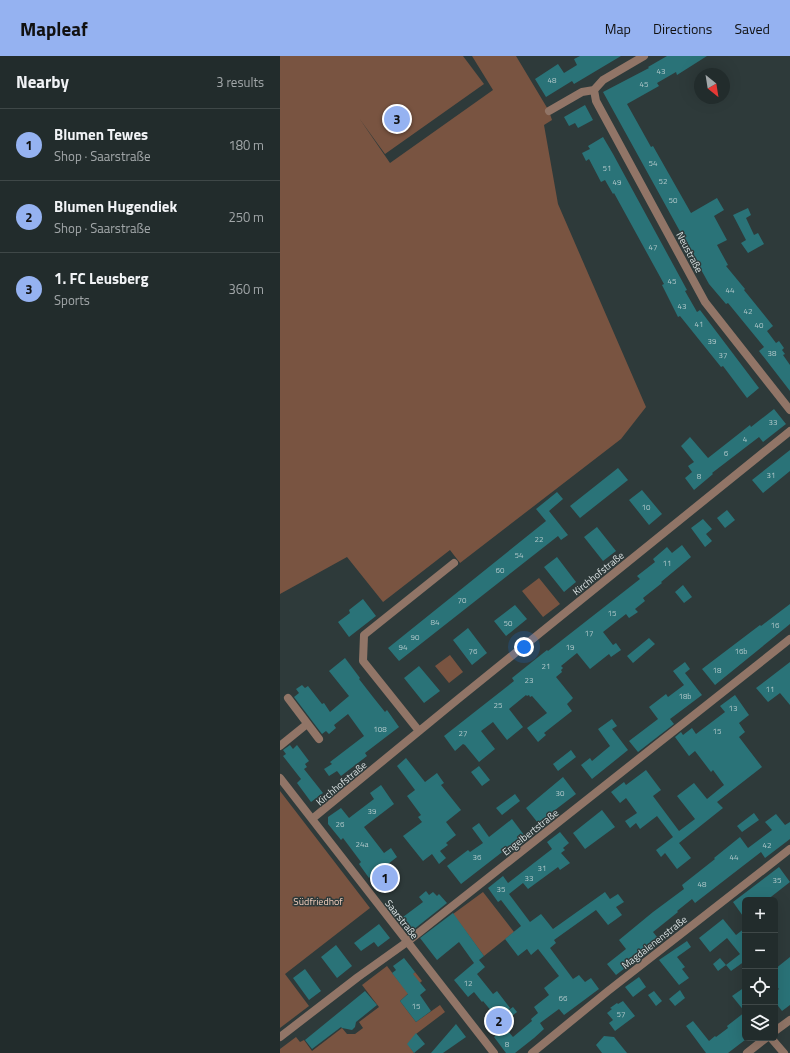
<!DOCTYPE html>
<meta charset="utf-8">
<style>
body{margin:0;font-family:"Titillium Web",sans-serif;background:#2a3434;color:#f1f3f6}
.controls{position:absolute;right:12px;bottom:12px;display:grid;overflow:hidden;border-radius:6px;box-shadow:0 4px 16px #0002}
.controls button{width:36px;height:36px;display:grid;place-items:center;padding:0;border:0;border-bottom:1px solid #3f4848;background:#222c2c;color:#f1f3f6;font:20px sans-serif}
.compass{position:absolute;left:414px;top:12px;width:36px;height:36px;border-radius:50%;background:#222c2c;box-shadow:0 4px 16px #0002;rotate:150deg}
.you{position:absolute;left:244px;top:591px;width:14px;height:14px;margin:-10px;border:3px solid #fff;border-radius:50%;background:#1a73e8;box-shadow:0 0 0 6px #1a73e833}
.badge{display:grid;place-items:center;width:26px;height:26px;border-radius:50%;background:#95b2f1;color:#111;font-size:13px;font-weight:700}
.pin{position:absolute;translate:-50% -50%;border:2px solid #fff;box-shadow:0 1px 4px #0006}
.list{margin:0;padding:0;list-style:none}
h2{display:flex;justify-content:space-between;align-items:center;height:52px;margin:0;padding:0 16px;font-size:17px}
h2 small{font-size:13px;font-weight:400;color:#a2a7a9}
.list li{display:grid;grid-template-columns:26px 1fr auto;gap:12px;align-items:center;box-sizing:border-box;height:72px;padding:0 16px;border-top:1px solid #3f4848}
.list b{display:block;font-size:15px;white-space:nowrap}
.list p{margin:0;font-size:13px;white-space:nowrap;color:#a2a7a9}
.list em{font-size:13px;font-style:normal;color:#a2a7a9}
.icon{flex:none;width:22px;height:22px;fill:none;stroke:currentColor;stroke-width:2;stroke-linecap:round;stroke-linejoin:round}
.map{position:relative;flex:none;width:510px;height:997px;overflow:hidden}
header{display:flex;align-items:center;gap:24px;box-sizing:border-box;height:56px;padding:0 20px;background:#95b2f1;color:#111}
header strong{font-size:19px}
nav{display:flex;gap:22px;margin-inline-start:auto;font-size:14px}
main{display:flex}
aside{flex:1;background:#222c2c}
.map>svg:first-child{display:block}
</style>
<header>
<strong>Mapleaf</strong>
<nav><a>Map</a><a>Directions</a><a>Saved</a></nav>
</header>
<main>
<aside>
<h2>Nearby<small>3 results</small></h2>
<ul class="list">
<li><span class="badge">1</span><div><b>Blumen Tewes</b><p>Shop · Saarstraße</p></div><em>180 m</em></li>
<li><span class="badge">2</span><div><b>Blumen Hugendiek</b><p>Shop · Saarstraße</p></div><em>250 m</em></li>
<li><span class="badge">3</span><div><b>1. FC Leusberg</b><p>Sports</p></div><em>360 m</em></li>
</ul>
</aside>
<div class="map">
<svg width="510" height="997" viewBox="0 0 510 997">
<rect width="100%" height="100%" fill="#2e3a3a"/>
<path fill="#795441" d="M0,0H183L204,28L105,98L79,62L110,107L213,34L192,0H236L269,55L272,64L264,69L278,148L366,351L341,383L180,507L170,494L103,546L67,501L0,538Z
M259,522L280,548L263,561L242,535Z
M170,599L183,616L169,627L155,610Z
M0,735L90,852L5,918L29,950L0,972Z
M203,836L234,876L204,900L173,858Z
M107,910L120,927L135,916L142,925L120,945L136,966L160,949L165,956L136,978L128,988L134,997H0V993L16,981L20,986L24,984L32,995L62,972L67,978H75L83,972L79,966L99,951L82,929Z"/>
<path fill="#2a7378" d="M300,0H341L294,28L292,25L266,41L255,23L278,8L284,17L297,9L294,3Z
M387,0H427L397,19L396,16L377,27L379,30L347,48L371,91L373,90L411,157L437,142L444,154L434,160L447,184L437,189L448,209L446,210L465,233L464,234L493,270L487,275L496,287L499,285L504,292L502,294L505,298L503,299L510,309V335L479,295L484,291L448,247L446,248L429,228L323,36L369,12L368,11Z
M305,49L313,64L298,72L295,67L289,70L284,61Z
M323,81L333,98L407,234L405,235L417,256L420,254L479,332L467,342L443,310L441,311L400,260L398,261L382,229L384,228L334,137L333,138L325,124L321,126L309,103L306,105L302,97L310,93L308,90Z
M468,152L471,159L466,162L474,179L478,177L484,188L468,197L461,187L466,184L453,159Z
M494,353L506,368L483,386L479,381L432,417L433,418L414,434L405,422L412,416L408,410L414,406L401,390L410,381L428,402L470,369L471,371Z
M510,394V415L483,437L472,424Z
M338,412L348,424L300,462L290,450Z
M362,434L382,458L369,469L349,444Z
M277,436L283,443L269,455L288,479L281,484L278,480L119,605L108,592L266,465L256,453Z
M447,454L455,464L445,472L437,462Z
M423,463L432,473L426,478L432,485L425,491L411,472Z
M317,471L336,495L323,505L304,481Z
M402,489L411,501L381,526L382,527L363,542L365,545L355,553L358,556L349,562L346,558L323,576L333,589L336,587L341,594L331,601L329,598L310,613L297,597L281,610L283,612L281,614L282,616L276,621L293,642L287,648L292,655L264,677L266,679L258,686L247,672L267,657L252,640L250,641L249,639L247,640L246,639L229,653L243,671L227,684L213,666L201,675L215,693L199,706L185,689L183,688L175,695L164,680L234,625L232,622L267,594L268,595L360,523L357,520L375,506L373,503L387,491L392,497Z
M277,501L296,526L284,536L264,511Z
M403,529L412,541L404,547L395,536Z
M83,543L96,560L69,581L58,566L70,557L69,554Z
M510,548V568L435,629L422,613L480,569L481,570Z
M235,549L247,563L226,580L214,565Z
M188,572L207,597L192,609L173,584Z
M369,582L375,588L353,607L347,600Z
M65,602L80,622L79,623L93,641L105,656L107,654L119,671L85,697L87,700L61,720L57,715L49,720L44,713L52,708L50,706L84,680L68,658L54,669L56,672L49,678L46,675L42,678L14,641L19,637L16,633L22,629L25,632L28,630L42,648L44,647L50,656L69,640L49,615Z
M405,606L410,613L405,617L422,639L390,663L394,668L358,696L349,685L378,663L369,651L386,638L388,641L404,629L393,615Z
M510,606V649L500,637L488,646L476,632Z
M139,610L160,635L144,647L124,622Z
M455,639L469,659L459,667L465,676L459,681L482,711L437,746L443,752L399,787L411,802L397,813L385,797L381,801L376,794L393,781L377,760L360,773L356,767L350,772L345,765L357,757L346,742L340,747L331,736L344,726L346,729L366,714L381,734L373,740L399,775L415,763L397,740L414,727L427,743L444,729L433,714L431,716L415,695L409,700L395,681L401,676L403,679L412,672L416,678L445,656L440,650Z
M332,663L337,670L332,673L348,694L312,723L301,709L310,702L312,705L330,690L318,673Z
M10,689L13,693L17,689L29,705L25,708L27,711L24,713L43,737L31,746L17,727L21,723L3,700L6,698L3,694Z
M291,694L296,701L278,715L273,708Z
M126,702L145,726L157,717L164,727L161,729L181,754L166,766L176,779L166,787L168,789L160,795L166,802L159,808L152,798L143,805L123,780L142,766L138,761L141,759L127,740L135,734L117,710Z
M199,710L210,724L202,730L191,716Z
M283,721L296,738L258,767L246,752Z
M101,729L114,748L84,771L104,797L111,792L117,801L108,808L118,823L103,834L91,820L89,822L79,808L81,806L63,782L61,784L48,768V761L61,752L69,762L94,743L90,737Z
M235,738L240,745L222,759L216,752Z
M322,754L335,771L305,793L293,777Z
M474,757L479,764L462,776L457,770Z
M496,758L505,769L510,766V783L485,802L481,796L415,847L412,843L397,855L398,856L373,876L377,881L346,905L349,909L336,919L327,908L346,893L339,884L373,856L404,833L402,829L435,803L434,802L460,781L468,792L492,774L485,766Z
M232,763L244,779L181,828L167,810L188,794L190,796L203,787L192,772L199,767L209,781Z
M280,776L289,787L283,792L285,794L281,797L290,807L280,814L278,811L248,833L243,827L229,838L250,866L261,858L273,873L325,836L330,843L338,838L344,846L336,851L342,859L328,869L316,854L274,884L276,887L270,892L293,923L299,919L305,926L311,922L319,933L284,959L279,953L260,967L264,973L254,982L235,997H226L214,981L217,978L209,968L217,962L203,945L202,946L194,936L188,941L174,924L194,907L179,886L157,904L140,882L173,857L204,900L199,904L205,911L197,918L213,938L217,935L230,952L226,956L233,951L237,956L222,968L233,981L252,965L251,963L258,957L254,951L269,939L264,932L279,920L258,893L251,899L247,893L238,900L225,883L241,870L221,844L218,846L208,832L223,820L228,827L272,793L267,786Z
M499,811L510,826L487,844H465V863L453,846Z
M146,835L149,839L153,836L157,840L159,838L167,847L133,874L123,861L143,846L139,841Z
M443,863L456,879L465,872V905L451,915L446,909L460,898L447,882L430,896L419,882Z
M99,868L110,882L98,891L94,886L81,895L74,887Z
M407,885L411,891L397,901L405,911L402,913L409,922L399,929L379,904Z
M56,889L72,910L57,922L41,901Z
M510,901V949L502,955L495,946V936L499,933L495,929V913Z
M124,902L135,916L133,918L146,934L140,939L151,955L136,966L120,945L128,938L112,917L116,914L113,910Z
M440,902L446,909L438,915L433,908Z
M25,913L41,935L29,944L13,922Z
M359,921L366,931L353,941L345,931Z
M465,931V984L448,997H426L406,970L413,965L429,985L435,980L436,981L448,972L447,970L465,956L452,940Z
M400,934L405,942L395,950L389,943Z
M85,935L97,949L76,966L75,971L72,974L62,972L61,971L32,993L25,984Z
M374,935L382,945L376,950L368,939Z
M343,945L355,960L335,975L329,967L333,964L327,957L332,953L330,952L337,947L338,948Z
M176,968L186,981L163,997H151Z
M136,977L145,988L134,997L127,988Z
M324,980L334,981L347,997H322L316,989Z"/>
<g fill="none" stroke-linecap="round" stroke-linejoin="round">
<path stroke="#917567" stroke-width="8" d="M314,34L316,45L425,246L510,354
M269,55L302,36L314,34L323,24L364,0
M8,642L39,683
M139,675L83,605L84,579L174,507
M0,690L27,668
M0,722L214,997
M32,763L177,644L510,375
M0,981L78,921L127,886L510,583
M491,982L504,997
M252,997L328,935L510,793"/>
<path stroke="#917567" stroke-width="8" d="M495,975L510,964
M467,997L486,982"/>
</g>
<g text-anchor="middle" stroke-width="3" stroke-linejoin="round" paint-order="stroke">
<g font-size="8" fill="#aec6c8">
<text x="381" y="18">43</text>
<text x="272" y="27">48</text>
<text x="364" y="31">45</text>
<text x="373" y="110">54</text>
<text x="327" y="115">51</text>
<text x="383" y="128">52</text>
<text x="337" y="129">49</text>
<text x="393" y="147">50</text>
<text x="373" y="194">47</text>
<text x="392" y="228">45</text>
<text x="450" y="237">44</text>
<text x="402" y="253">43</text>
<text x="468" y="258">42</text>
<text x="419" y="271">41</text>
<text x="479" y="272">40</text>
<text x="432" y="288">39</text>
<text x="492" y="300">38</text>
<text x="443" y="302">37</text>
<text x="493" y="369">33</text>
<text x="465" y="386">4</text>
<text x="446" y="400">6</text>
<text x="491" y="422">31</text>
<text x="419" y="423">8</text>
<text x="366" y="454">10</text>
<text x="259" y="486">22</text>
<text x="239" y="502">54</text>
<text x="387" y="510">11</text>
<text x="220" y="517">60</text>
<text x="182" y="547">70</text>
<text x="332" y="560">15</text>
<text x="155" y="569">84</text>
<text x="228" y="570">50</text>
<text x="495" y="572">16</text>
<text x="309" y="580">17</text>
<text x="135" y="584">90</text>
<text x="123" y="594">94</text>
<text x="290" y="594">19</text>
<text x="193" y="598">76</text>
<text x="461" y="598">16b</text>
<text x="266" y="613">21</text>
<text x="437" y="617">18</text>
<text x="249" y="627">23</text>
<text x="490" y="636">11</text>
<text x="405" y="643">18b</text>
<text x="218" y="652">25</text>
<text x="453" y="655">13</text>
<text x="100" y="676">108</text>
<text x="437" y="678">15</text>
<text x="183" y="680">27</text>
<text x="280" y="740">30</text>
<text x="92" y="758">39</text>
<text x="60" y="771">26</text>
<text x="82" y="791">24a</text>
<text x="487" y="792">42</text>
<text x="197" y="804">36</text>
<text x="454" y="804">44</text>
<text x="262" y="815">31</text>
<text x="249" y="825">33</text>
<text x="497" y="827">35</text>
<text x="422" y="831">48</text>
<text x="221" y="836">35</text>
<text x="188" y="930">12</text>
<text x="283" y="945">66</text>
<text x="136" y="953">15</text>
<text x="341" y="961">57</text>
<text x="227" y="991">8</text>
</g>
<g font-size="10" fill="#dae1e2" stroke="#2e3a3a">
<text transform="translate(410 196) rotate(62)" y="4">Neustraße</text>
<text transform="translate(318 517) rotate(-39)" y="4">Kirchhofstraße</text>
<text transform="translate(61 727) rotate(-40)" y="4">Kirchhofstraße</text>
<text transform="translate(250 776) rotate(-38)" y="4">Engelbertstraße</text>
<text transform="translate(122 863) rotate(52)" y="4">Saarstraße</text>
<text transform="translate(374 886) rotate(-38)" y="4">Magdalenenstraße</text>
</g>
<g font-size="10" fill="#f3cfbd" stroke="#2e3a3a">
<text x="38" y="849">Südfriedhof</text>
</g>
</g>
</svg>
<div class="controls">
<button>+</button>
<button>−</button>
<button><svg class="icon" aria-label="locate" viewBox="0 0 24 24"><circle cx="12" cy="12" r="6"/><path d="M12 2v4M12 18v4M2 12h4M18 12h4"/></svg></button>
<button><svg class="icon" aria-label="layers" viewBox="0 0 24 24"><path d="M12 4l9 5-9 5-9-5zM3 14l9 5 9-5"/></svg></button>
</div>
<svg class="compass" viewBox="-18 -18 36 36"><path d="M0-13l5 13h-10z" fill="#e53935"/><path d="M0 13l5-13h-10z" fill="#a2a7a9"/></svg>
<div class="you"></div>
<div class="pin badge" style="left:105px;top:822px">1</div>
<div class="pin badge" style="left:219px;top:965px">2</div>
<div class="pin badge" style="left:117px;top:63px">3</div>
</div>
</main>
